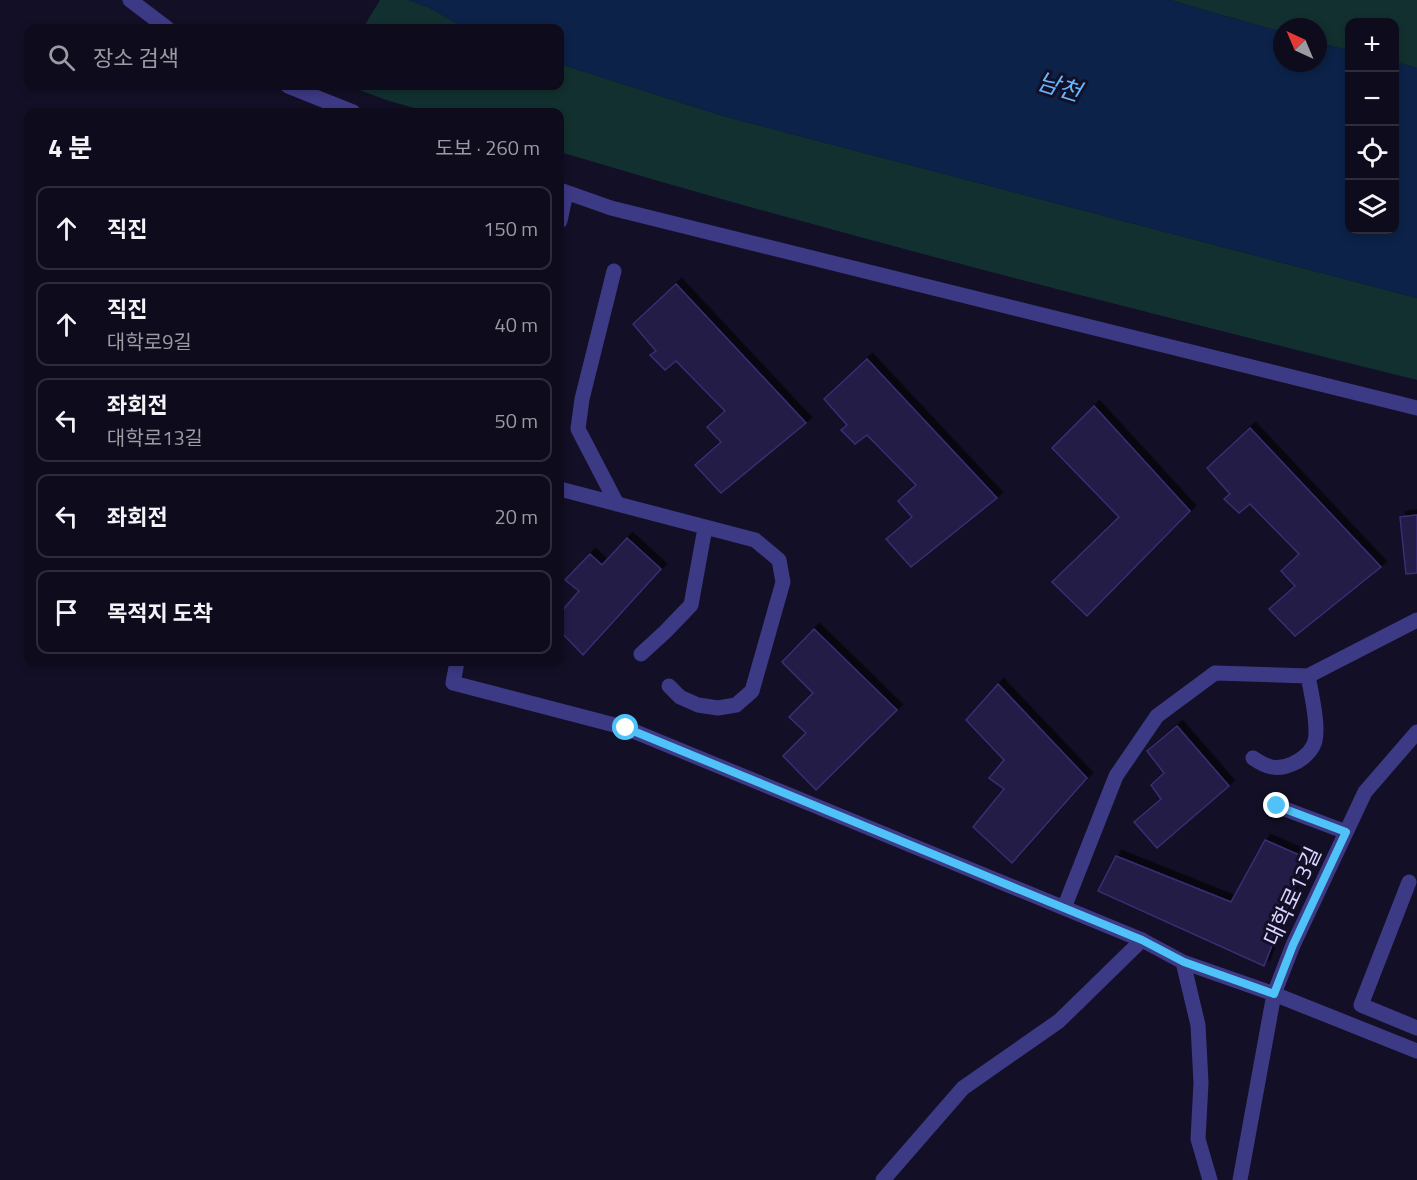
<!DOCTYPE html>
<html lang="ko">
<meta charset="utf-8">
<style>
body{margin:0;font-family:"Titillium Web","Noto Sans KR",sans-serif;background:#1c1929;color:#f1f3f6}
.controls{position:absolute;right:18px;top:18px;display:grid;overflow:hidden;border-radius:12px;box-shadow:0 3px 9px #0003}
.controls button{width:54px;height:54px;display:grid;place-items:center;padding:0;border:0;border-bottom:2px solid #2e2b3b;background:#0e0b1c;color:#f1f3f6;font:30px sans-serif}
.compass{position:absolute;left:1273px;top:18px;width:54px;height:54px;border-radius:50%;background:#0e0b1c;box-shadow:0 3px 9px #0003;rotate:316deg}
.stop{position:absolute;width:18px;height:18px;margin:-14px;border:4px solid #4fc3f7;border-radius:50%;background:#fff}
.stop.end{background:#4fc3f7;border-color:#fff;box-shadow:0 2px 6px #0008}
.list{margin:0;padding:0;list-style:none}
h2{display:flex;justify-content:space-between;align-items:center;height:78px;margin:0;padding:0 24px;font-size:26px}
h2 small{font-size:20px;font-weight:400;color:#9b9ba3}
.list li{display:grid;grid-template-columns:39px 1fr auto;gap:18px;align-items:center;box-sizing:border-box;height:84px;margin:0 12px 12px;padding:0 12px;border:2px solid #2e2b3b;border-radius:12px}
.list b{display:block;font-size:22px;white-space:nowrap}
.list p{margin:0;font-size:20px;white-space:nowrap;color:#9b9ba3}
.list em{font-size:20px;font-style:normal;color:#9b9ba3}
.icon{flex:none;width:33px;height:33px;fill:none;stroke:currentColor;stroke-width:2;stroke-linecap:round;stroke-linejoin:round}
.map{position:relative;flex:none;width:1417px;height:1180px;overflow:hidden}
.search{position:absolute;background:#0e0b1c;box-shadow:0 3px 9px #0003;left:24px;top:24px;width:540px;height:66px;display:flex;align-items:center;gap:15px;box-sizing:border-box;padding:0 21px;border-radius:12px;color:#9b9ba3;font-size:22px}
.panel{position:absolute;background:#0e0b1c;box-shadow:0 3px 9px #0003;left:24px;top:108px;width:540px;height:558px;border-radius:12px}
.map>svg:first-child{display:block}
</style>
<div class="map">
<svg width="1417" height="1180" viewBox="0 0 1417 1180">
<defs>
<filter id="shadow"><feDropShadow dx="5.5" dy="-5.5" stdDeviation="0" flood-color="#0009"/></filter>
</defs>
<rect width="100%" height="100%" fill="#130f26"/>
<path fill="#12302f" d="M380,0H409L430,8L465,28H363Z
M1170,0H1417V68L1395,62L1394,22H1350L1349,51L1318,42V27H1282V32Z
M560,64L723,116L1417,298V380C1130,308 843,237 560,152V112H428L386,100L349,86H560Z"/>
<path fill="#0c2248" d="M409,0H1170L1282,32V63H1318V42L1349,51L1350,230H1394L1395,62L1417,68V298L723,116L560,64V28H465L430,8Z"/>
<path fill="#241b47" stroke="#3b2d73" stroke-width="1.5" filter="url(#shadow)" d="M676,284L806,423L721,493L695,465L721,442L707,427L725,411L676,361L665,370L650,355L656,351L633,324Z
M867,359L997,498L911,567L886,539L912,517L898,501L916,485L867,435L855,444L841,430L847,425L824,399Z
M1094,406L1190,511L1087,616L1052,582L1119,517L1052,448Z
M1250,428L1381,567L1295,636L1269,609L1295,586L1281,571L1299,554L1250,504L1239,513L1224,499L1230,494L1207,468Z
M1417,515V573L1406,574L1400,517Z
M627,538L661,569L583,655L560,631V613L579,591L565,580L590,554L602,565Z
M814,629L897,710L816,790L783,756L806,733L789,717L813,693L782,662Z
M998,684L1087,778L1012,863L973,827L1004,789L989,778L1004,760L966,720Z
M1177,726L1229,786L1157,848L1134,822L1161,799L1151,785L1164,773L1147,751Z
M1265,840L1306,858L1264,966L1098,891L1116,856L1231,902Z"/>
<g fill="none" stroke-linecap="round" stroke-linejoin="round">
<path stroke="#3d3a85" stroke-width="15" d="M130,0L167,28
M288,86L353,112
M560,190L611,208L1417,408
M883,1180L963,1088L1059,1021L1142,940"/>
<path stroke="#3d3a85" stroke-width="15" d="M560,221L566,193
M614,271L582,399L578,429L617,504
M560,489L755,540L779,560L783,582L752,691L736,705L718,708L698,705L680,697L669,686
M641,654L665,632L691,605L705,528
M457,662L453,683L626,728L1142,940L1183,962L1274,994L1417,1051
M1253,758C1266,767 1277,771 1292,764C1300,761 1309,754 1313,746C1321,733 1311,692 1308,676
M1277,806L1346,832
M1409,882L1361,1005L1417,1028
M1064,908L1116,776L1157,716L1215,673L1308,676L1417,620
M1183,962L1198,1025L1201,1083L1198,1139L1210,1180
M1240,1180L1274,994L1293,945L1365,792L1417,732"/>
</g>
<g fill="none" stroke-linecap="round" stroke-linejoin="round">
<path stroke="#4fc3f7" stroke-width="8" d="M626,728L1142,940L1184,962L1274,994L1293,945L1346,832L1277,806"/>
</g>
<g text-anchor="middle" stroke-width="6" stroke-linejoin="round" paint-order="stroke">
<g font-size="22" fill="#d9d4ff" stroke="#130f26">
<text transform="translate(1292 896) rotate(-65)" y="8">대학로13길</text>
</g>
<g font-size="24" font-style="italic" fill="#62b6ff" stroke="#130f26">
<text transform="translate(1059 87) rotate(17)" y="8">남천</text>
</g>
</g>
</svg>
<div class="controls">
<button>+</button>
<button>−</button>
<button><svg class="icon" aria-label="locate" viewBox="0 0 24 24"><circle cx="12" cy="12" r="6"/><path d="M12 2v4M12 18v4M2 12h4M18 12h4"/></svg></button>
<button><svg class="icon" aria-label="layers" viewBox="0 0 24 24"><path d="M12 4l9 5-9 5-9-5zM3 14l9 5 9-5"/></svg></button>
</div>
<svg class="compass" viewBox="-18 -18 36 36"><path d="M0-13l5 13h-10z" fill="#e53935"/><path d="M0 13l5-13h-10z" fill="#9b9ba3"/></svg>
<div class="stop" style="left:626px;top:728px"></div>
<div class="stop end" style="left:1277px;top:806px"></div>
<div class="search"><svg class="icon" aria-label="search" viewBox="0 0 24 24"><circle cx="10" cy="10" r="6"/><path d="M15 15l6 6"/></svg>장소 검색</div>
<section class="panel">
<h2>4 분<small>도보 · 260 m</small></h2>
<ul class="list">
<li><svg class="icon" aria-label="ahead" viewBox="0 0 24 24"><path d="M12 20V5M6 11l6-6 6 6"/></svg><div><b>직진</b></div><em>150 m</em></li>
<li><svg class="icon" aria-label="ahead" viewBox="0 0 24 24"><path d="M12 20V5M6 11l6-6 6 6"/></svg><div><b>직진</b><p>대학로9길</p></div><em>40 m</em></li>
<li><svg class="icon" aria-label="left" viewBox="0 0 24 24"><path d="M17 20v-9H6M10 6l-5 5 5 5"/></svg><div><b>좌회전</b><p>대학로13길</p></div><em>50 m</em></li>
<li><svg class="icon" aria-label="left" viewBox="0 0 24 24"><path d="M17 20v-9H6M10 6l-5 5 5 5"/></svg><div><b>좌회전</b></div><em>20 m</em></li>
<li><svg class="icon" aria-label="arrive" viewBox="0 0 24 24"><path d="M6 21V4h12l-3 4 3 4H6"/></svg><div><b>목적지 도착</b></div></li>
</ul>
</section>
</div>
